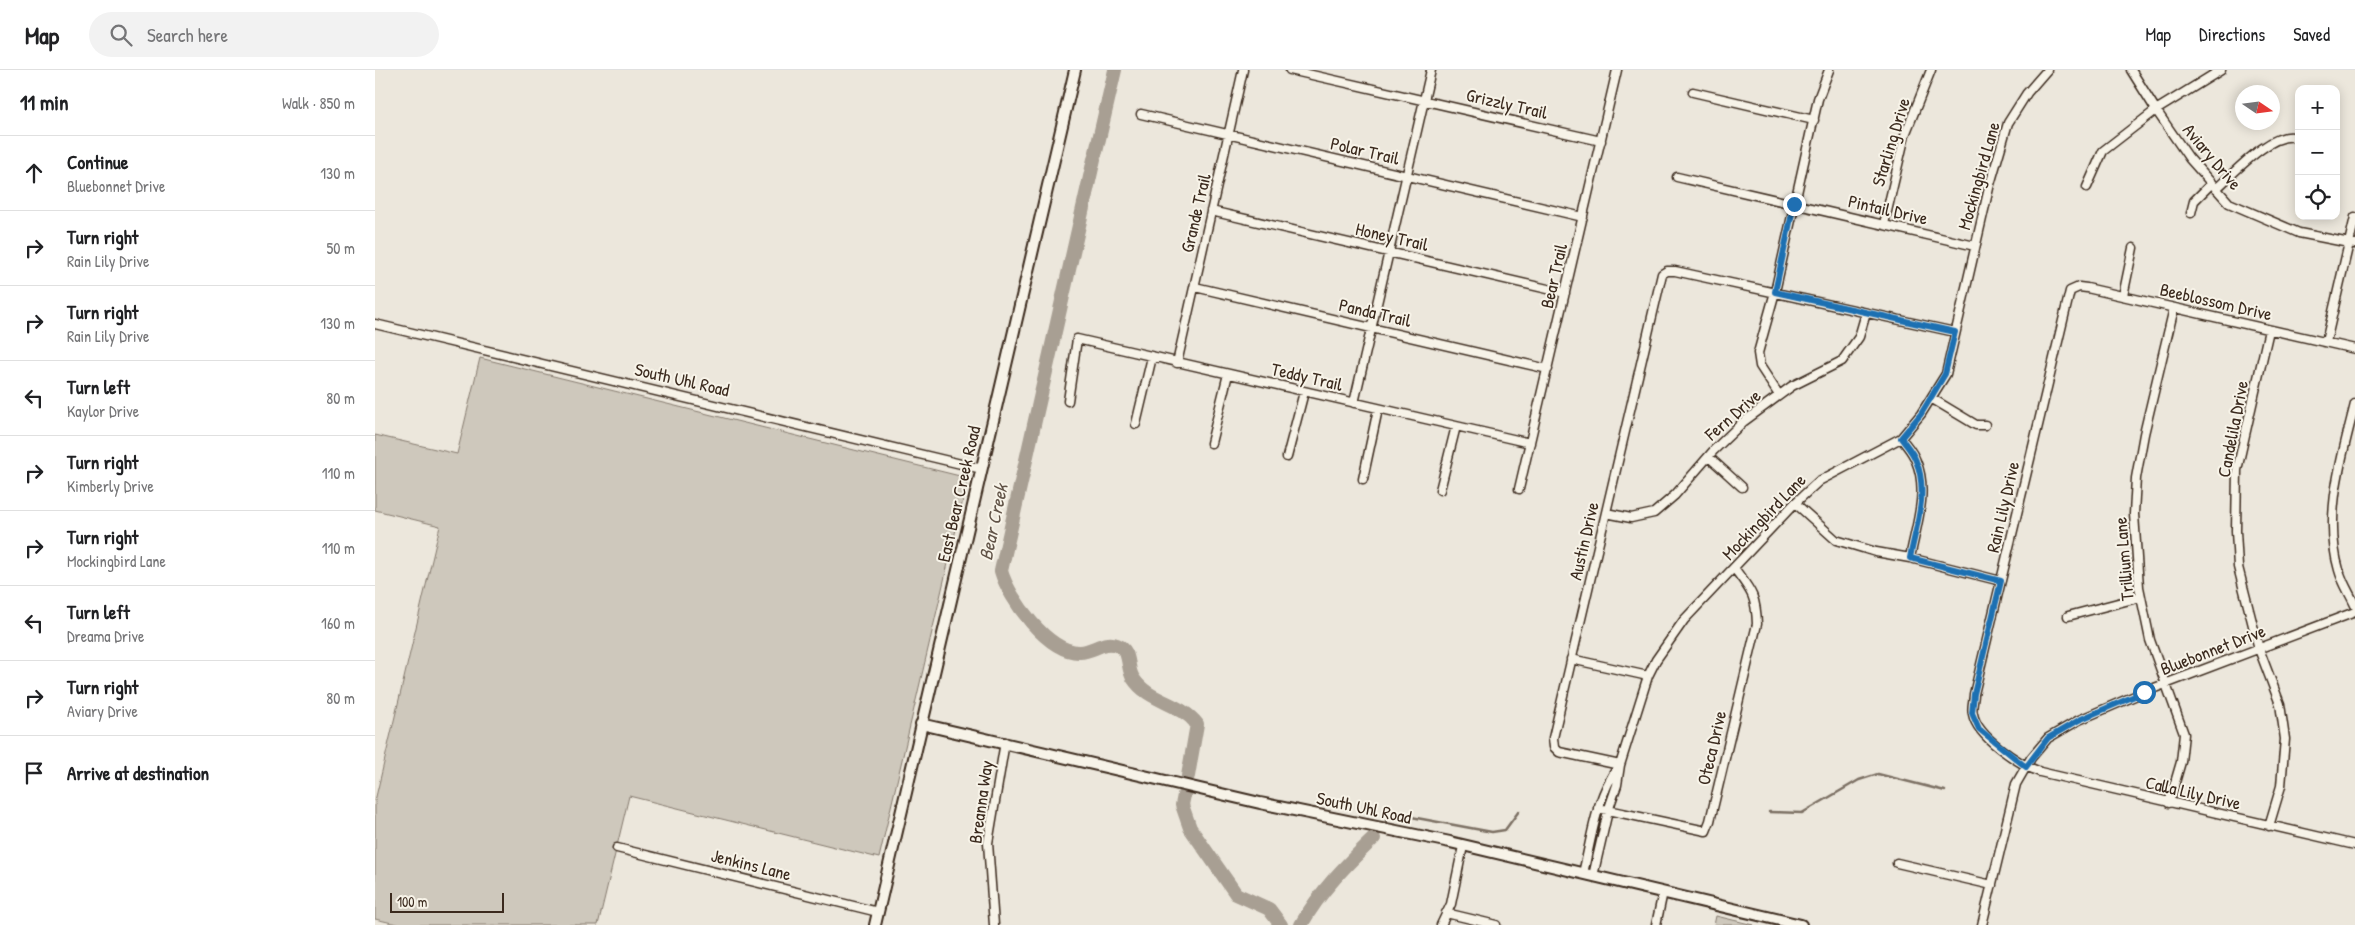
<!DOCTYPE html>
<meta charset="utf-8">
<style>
body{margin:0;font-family:"Patrick Hand",sans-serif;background:#f2f2f2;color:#202124}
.controls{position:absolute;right:15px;top:15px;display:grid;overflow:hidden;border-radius:10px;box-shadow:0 2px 12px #0003}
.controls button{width:45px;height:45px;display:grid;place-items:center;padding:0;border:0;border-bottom:1px solid #e0e0e0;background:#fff;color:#202124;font:25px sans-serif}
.compass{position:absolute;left:1860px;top:15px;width:45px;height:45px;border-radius:50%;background:#fff;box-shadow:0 2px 12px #0003;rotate:103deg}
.scale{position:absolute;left:15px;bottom:12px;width:114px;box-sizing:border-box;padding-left:5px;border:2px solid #3b2a1e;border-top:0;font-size:14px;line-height:18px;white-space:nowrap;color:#3b2a1e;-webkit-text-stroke:4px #f7f3e8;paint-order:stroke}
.stop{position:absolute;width:15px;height:15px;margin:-11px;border:4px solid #1f6fb2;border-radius:50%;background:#fff}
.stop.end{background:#1f6fb2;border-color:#fff;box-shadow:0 1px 5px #0008}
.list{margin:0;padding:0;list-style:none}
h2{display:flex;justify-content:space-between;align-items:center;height:65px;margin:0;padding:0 20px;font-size:21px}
h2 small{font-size:16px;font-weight:400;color:#757577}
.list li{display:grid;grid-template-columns:32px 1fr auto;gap:15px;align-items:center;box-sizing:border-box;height:75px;padding:0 20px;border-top:1px solid #e0e0e0}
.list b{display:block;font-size:19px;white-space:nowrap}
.list p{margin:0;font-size:16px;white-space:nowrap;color:#757577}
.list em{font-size:16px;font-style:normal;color:#757577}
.icon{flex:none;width:28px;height:28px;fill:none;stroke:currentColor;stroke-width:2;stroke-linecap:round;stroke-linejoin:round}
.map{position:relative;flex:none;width:1980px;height:855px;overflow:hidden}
header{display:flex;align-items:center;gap:30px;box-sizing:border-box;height:70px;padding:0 25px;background:#fff;border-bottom:1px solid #e0e0e0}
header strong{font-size:24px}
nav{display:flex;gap:28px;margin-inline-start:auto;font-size:18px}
.search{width:350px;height:45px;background:#f2f2f2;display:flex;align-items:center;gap:12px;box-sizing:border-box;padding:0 18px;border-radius:28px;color:#757577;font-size:19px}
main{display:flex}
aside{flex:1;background:#fff}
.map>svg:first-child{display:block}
</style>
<header>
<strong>Map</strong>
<div class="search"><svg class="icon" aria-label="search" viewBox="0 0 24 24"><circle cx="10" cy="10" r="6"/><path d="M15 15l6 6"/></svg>Search here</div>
<nav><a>Map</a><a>Directions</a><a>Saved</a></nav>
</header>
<main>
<aside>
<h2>11 min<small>Walk · 850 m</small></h2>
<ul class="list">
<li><svg class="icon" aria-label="ahead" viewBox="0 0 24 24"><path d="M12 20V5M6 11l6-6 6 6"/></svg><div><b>Continue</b><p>Bluebonnet Drive</p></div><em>130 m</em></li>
<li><svg class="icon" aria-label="right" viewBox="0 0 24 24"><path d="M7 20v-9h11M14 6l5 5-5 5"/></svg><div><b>Turn right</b><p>Rain Lily Drive</p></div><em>50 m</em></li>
<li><svg class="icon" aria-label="right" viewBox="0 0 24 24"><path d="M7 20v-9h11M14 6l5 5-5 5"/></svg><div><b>Turn right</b><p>Rain Lily Drive</p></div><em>130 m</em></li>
<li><svg class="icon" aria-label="left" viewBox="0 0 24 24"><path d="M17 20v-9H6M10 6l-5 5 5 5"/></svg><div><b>Turn left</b><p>Kaylor Drive</p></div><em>80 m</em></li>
<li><svg class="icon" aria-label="right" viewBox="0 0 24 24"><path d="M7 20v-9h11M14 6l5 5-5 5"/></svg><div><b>Turn right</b><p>Kimberly Drive</p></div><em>110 m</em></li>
<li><svg class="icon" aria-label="right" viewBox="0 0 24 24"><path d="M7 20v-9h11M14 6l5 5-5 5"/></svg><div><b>Turn right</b><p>Mockingbird Lane</p></div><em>110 m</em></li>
<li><svg class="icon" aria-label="left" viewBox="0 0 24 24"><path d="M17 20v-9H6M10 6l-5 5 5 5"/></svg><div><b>Turn left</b><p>Dreama Drive</p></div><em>160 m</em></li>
<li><svg class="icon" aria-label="right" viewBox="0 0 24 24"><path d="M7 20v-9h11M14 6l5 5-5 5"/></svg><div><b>Turn right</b><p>Aviary Drive</p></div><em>80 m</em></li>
<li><svg class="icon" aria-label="arrive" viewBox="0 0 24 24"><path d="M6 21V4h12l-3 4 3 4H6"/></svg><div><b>Arrive at destination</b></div></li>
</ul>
</aside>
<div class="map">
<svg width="1980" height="855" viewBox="0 0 1980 855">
<rect width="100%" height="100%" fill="#ece7dc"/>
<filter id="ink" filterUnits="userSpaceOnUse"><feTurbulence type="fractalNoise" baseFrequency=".02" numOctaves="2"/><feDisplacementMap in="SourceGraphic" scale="10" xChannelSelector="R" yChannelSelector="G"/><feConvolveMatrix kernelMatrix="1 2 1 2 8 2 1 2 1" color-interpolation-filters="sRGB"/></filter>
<g filter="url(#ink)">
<path fill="#cec8bc" stroke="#84796d" d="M105,288L593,408L504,788L254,726L223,855H26L0,849V731L65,456L0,440V365L82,384Z
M1341,846L1379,855H1339Z"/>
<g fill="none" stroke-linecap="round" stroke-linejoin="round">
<path stroke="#7c7064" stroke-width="2.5" d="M1394,742L1427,743L1484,710L1503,704L1570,721
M1011,751L1015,747L1031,746L1117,762L1130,760L1144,741"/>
<path stroke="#a89f93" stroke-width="14" d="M721,82L740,0
M719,89L626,501C634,529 673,583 705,582C718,582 729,570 742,575C757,581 751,597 758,608C773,632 805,632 822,654L813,706
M810,720L807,735L815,758L861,824L894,839L906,855
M926,855C945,821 971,795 999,768"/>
<defs>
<path id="minor" d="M915,0L1226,71
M1756,0L1781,40L1814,88L1854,133L1924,163L1980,174
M1318,22L1439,50
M766,44L1208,147
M1302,107L1600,176
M1712,117L1728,81L1781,40L1846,0
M1841,119C1858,104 1898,59 1922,68
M836,141L1190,223
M1816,143L1819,131L1836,114
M1509,154L1530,65L1556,0
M820,217L1173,299
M1748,226L1758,178
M0,254L607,399
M1894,260L1862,400L1861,461L1863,497L1884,579L1905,634L1910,669L1906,716L1894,756
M1951,272L1980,147
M1980,279L1712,218L1704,217L1695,221L1599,624C1599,630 1596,638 1598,644C1602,667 1644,694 1665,702L1980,775
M802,293L868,0
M1404,325L1385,296L1383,283L1400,222L1443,29L1454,0
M1556,328L1601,355H1610
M693,331L702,269L1155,373
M979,333L1056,0
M1980,334C1967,387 1948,446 1964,500C1967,512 1975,524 1980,535
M761,354L777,287
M1526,368C1531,375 1538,382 1541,391C1554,421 1541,456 1535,488
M836,373L853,304
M912,387L929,322
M1334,387L1367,417
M988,409L1003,339
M1144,419L1242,0
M1065,420L1081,356
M1420,433L1461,470L1501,482L1535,488L1626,511
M1231,443L1256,448L1279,443L1300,425L1339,380L1368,352L1417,316L1467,291L1484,267L1491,243
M1693,546L1766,527
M1196,589L1273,606
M1245,695L1184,682L1179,677L1178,668L1287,204L1292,201H1300L1580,262
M1794,733L1806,692L1809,664L1775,570L1764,517L1759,444L1761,408L1769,364L1799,238
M1223,738L1331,761L1335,751L1382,554C1381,525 1376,521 1359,498
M242,778L503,842
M1522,793L1617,815
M1208,803C1217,767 1221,727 1243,697
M1218,806L1233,741L1242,715L1245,695L1273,606L1281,590L1309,550L1420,433L1444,411L1526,368L1546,344L1571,304L1614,118L1633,53L1652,23L1672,0
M1071,843L1121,855
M619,855L613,773L630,672
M1066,855L1076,834L1088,776
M1281,855L1288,822
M1607,855L1641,714L1656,688L1673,668L1704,650L1769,622L1980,542"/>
<path id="major" d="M546,654L885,733L1075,772L1426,855
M500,855L700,0"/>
</defs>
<use href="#minor" stroke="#3b2a1e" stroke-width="11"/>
<use href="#major" stroke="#3b2a1e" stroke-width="14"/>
<use href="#minor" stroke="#f7f3e8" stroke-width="8"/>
<use href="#major" stroke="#f7f3e8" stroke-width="10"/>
</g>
</g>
<g fill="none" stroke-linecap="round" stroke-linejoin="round" filter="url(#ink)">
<path stroke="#1f6fb2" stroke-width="6" d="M1419,134L1400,222L1580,262L1570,304L1546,344L1526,368C1531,375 1538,382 1541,391C1554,421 1541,456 1535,488L1626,511L1599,624L1597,643L1604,659L1651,697L1673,668L1704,650L1769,622"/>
</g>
<g text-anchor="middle" stroke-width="4" stroke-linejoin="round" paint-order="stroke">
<g font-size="18" fill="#3b2a1e" stroke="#f7f3e8">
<text transform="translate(1132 34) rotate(13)" y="6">Grizzly Trail</text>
<text transform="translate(1516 72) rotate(-73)" y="6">Starling Drive</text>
<text transform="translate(990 81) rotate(13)" y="6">Polar Trail</text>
<text transform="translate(1837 87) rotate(50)" y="6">Aviary Drive</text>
<text transform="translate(1604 106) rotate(-74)" y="6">Mockingbird Lane</text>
<text transform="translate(1513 140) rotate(13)" y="6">Pintail Drive</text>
<text transform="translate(821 143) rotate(-77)" y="6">Grande Trail</text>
<text transform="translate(1017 167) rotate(13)" y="6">Honey Trail</text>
<text transform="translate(1179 206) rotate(-77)" y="6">Bear Trail</text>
<text transform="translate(1841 232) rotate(13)" y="6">Beeblossom Drive</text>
<text transform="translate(1000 243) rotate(13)" y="6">Panda Trail</text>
<text transform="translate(932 307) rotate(13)" y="6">Teddy Trail</text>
<text transform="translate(307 310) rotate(13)" y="6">South Uhl Road</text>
<text transform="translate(1358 345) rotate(-41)" y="6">Fern Drive</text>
<text transform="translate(1858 359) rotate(-79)" y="6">Candelila Drive</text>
<text transform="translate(584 424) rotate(-77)" y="6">East Bear Creek Road</text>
<text transform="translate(1628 437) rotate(-77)" y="6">Rain Lily Drive</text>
<text transform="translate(1389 447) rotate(-46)" y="6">Mockingbird Lane</text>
<text transform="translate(1209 471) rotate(-77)" y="6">Austin Drive</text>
<text transform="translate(1749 489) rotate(-95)" y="6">Trillium Lane</text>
<text transform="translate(1838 580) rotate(-21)" y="6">Bluebonnet Drive</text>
<text transform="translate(1337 678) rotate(-77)" y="6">Oteca Drive</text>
<text transform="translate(1818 723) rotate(13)" y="6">Calla Lily Drive</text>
<text transform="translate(606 732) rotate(-82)" y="6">Breanna Way</text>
<text transform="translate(989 738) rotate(12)" y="6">South Uhl Road</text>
<text transform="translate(376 795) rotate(14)" y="6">Jenkins Lane</text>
</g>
<g font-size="19" font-style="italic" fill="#615347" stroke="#f7f3e8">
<text transform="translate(618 452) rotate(-78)" y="7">Bear Creek</text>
</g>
</g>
</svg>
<div class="controls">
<button>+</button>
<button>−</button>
<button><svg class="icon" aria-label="locate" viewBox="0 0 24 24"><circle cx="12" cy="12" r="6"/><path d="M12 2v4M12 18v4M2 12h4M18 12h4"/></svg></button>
</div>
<svg class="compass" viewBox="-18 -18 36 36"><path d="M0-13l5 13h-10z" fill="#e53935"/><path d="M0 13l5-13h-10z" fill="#757577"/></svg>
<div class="scale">100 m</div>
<div class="stop" style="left:1769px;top:622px"></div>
<div class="stop end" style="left:1419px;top:134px"></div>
</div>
</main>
